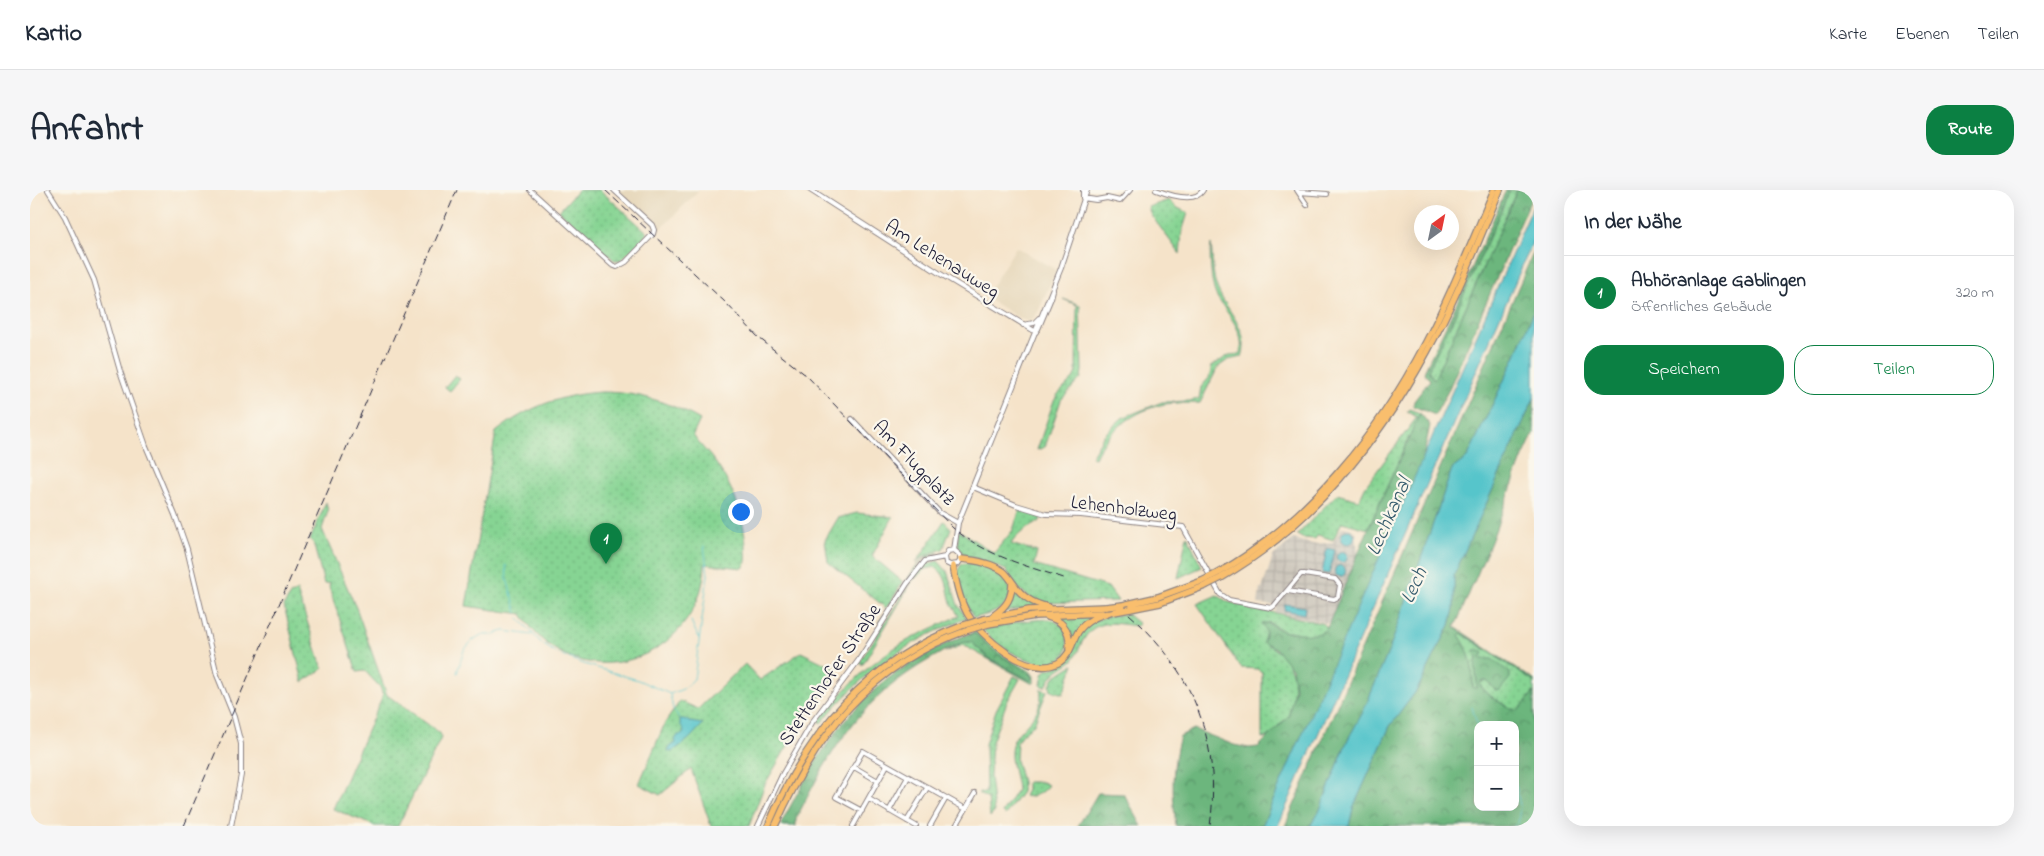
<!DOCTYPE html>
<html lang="de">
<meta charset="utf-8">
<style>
body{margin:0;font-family:"Indie Flower",sans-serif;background:#f6f6f7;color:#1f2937}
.controls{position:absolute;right:15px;bottom:15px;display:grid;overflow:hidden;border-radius:10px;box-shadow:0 5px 20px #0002}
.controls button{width:45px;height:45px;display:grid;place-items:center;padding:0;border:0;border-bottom:1px solid #e0e1e3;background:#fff;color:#1f2937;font:25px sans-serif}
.compass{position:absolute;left:1384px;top:15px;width:45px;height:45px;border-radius:50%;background:#fff;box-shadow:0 5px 20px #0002;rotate:33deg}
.you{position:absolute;left:710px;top:321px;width:18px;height:18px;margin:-12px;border:4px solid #fff;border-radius:50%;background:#1a73e8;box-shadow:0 0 0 8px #1a73e833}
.badge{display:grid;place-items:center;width:32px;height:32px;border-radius:50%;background:#0b8043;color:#fff;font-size:16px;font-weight:700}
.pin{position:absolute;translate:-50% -41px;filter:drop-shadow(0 1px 2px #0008)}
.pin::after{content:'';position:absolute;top:26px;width:18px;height:15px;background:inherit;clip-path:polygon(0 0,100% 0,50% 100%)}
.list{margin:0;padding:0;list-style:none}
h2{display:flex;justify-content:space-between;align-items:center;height:65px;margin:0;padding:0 20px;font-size:21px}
h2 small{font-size:16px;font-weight:400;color:#747a83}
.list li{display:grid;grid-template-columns:32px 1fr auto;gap:15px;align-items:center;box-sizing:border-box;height:75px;padding:0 20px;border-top:1px solid #e0e1e3}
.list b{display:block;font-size:19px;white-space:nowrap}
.list p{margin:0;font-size:16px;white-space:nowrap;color:#747a83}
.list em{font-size:16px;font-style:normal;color:#747a83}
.actions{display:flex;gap:10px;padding:15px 20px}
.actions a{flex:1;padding:11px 0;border:1px solid #0b8043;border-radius:20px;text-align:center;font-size:18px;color:#0b8043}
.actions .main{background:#0b8043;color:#fff}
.map{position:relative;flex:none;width:1504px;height:636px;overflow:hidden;border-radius:20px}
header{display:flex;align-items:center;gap:30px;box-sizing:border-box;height:70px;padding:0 25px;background:#fff;border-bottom:1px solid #e0e1e3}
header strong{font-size:24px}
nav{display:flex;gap:28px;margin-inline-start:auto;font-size:18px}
.intro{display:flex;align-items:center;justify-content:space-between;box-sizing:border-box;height:120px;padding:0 30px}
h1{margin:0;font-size:35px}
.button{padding:12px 22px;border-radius:20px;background:#0b8043;color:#fff;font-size:18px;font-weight:700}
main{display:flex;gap:30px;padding:0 30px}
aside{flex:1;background:#fff;border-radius:20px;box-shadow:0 5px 20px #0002}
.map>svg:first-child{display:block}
</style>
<header>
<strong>Kartio</strong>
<nav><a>Karte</a><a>Ebenen</a><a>Teilen</a></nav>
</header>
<div class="intro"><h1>Anfahrt</h1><a class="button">Route</a></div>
<main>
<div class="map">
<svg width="1504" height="636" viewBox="0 0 1504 636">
<defs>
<pattern id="industrial-grid" width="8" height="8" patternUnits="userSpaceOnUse" patternTransform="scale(1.25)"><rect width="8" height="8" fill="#c9c3b8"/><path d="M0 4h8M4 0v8" fill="none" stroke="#aca79f"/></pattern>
<pattern id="green-dots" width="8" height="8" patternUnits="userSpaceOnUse" patternTransform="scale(1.25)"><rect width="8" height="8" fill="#86d493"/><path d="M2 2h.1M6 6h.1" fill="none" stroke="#73b680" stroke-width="1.8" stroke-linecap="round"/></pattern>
<pattern id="forest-crowns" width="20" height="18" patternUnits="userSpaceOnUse" patternTransform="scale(1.25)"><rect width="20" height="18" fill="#6cb67d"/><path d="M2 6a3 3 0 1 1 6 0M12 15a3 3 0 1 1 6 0" fill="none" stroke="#589468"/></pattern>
</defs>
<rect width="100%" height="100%" fill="#fbf7ec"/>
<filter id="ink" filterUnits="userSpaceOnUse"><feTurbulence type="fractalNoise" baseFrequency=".02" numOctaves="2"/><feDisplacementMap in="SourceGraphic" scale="10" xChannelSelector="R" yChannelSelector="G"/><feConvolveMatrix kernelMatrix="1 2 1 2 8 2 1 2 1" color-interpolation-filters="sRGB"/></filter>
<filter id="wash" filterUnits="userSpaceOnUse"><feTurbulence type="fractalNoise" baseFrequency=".0096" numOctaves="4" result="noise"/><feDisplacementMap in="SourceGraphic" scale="20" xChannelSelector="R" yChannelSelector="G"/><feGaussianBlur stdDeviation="1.12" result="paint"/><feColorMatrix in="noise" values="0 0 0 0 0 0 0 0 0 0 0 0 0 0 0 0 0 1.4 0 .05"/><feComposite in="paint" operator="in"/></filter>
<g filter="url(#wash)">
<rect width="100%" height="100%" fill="#f5e3c9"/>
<path fill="#e5d5b7" d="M588,0H669L630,40Z
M986,57L1026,80L1008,122L1002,130L998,131L991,129L955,107Z"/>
<path fill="url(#industrial-grid)" d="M1312,337L1320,338L1326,342L1328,362L1300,434L1245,422L1246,418L1243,415L1228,414L1230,399H1232L1243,366L1263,349L1283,354L1303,352Z"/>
<path fill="url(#green-dots)" stroke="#547b67" d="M548,0H570L618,43L591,70H584L529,21Z
M1480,0H1487L1404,190L1398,180L1422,131Z
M1139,10L1146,17L1158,23L1152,42L1150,64L1121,25L1118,17Z
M1181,54C1183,69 1182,87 1188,100C1197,122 1221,141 1212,167L1198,170L1188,177L1170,213C1159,214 1146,212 1135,214C1105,220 1077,241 1065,268L1061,267L1074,245L1092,228L1132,212L1159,211L1169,209L1171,197L1179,188L1182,176L1199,165L1210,164C1217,142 1195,122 1186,105C1181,95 1179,65 1181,54Z
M1033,109L1050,115L1052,180L1051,188L1031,210L1015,257L1007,260L1023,213L1028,204L1043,189L1046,182L1047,115Z
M572,202C607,202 640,212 670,230L663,245C669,255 679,263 685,272C703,297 714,326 716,356C716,363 718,373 713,378L675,374C671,474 542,512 492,424L436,416L466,242C497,217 533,204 572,202Z
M1379,219L1390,223L1338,339L1312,332L1303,350L1288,345L1285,349L1272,348L1267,345L1307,304L1329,310L1335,297L1387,227L1377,222Z
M296,312L298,321L292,339L327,420L357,505L410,543L411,548L368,636H345L303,619L353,505L350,497L335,481L327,482L299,397L300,393L294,394L283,352L280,350Z
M990,319L1011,326L1010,331C998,338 989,342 981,354L1007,362L1004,375L1078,397L1088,411L1012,413L1001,408L989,399L976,380L933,364L928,355V340L964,363L983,340Z
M827,323L863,327L842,366L873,392L856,418L798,372L795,350L808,328Z
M914,331L921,338L913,359L894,366L886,373Z
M1157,345L1172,377L1148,388Z
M908,363V364L895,369L889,374L849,432L886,376L897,366Z
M908,371L917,381L928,415L937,428C875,452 833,482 791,533L788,531C810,504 834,478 863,459C884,446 907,436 929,426C927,422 924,419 922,415C917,403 919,386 905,377L896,379L883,390L832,476V473H829L885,385L895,374Z
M942,373C951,375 964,376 972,382C981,389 983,405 976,414C969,423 954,425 944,428C936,416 920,385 932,374Z
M984,399L1011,416L972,422L982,411Z
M267,401L293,479L273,492L254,416L260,405Z
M1187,405L1198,412L1294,434L1297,438L1291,444L1273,446L1265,442H1255L1238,432L1233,452C1259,466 1268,483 1262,512C1261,517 1260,524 1258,527C1256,530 1251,532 1249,535C1243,541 1242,548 1232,548V482L1227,479L1211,478L1167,414Z
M1097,424L1109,434L1107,436C1087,434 1067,427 1054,449C1050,455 1048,463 1043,470C1038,475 1029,478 1024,484C1020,487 1019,493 1015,497L1011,495C1014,478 1014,481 1029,476C1051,441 1053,427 1097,424Z
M1065,426L1060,429L1041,455V448L1026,427Z
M1019,429L1024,430L1035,439C1036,445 1038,453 1037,458C1030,487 987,467 973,457C966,453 959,446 953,440L992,431Z
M947,441L966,460L1000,481L1004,486V493H1001L933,455L915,462L933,452H941L959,468L1001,491V484L966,463L946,444H938Z
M1431,443L1504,492V502L1488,521C1474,516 1459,507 1450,495L1451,491H1457L1465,500L1450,468L1447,469V498L1443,499C1443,475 1441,466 1429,445Z
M771,462L806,479L797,498L779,520L735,594L719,636H681L661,579L630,605L609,594L635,533L650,511L668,519L715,474L730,490Z
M1044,474L1033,504L1021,500L1020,495L1024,487Z
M984,486L990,489L977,512L962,552L960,586L964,623L960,627L958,609L949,604V602L956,603L955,554L966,520Z
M1011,499L1017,501L1004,534L991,545L987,552L986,570L992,592V602L975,625L972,623L987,600C986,585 978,570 982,555C987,538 1006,531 1010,513C1012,509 1010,504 1011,499Z
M997,592H1012L1018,595C1013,602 1003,609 994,606L997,600Z"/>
<path fill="url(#forest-crowns)" stroke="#476c5c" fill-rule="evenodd" d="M1476,0H1480L1422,131L1398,180L1404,190L1487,0H1504V2L1418,201L1405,225L1383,216L1384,211L1400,190L1394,183L1396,177L1424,119Z
M1504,61V121L1487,163L1437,268L1422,279L1360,458L1333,522L1318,549L1289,622L1280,636H1255Z
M1504,208V243L1492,269L1461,352L1425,437L1504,490V492L1439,448L1431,443L1429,445C1441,462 1443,478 1443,498H1447L1445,473L1447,469L1444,460H1450L1454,463L1450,468L1451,469H1462L1480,483V488L1469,501L1465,500L1457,491H1451L1450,495C1459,507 1474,516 1488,521L1504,502V636H1319L1323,618L1360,536L1387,500L1420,435L1424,419V385ZM1448,535H1485V617H1448Z
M1390,223L1400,235L1393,269L1232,636H1146C1142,603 1141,578 1150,546L1164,539L1204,555L1219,558L1228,557L1258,527L1265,499L1262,478L1245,458L1233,452L1236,442L1231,433C1242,431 1246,440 1256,442C1258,443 1261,442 1264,442C1277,444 1286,448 1297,438L1334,349Z
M938,444H946L966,463L1001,484L1003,488L1001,491L959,468L941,452C926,452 915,461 902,468C830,509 802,558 766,629V636H750C798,543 836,485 938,444Z
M1068,603L1094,604L1112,636H1048Z"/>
<path fill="#86d493" stroke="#547b67" d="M425,185L430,189L420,201L415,197Z"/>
<path fill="#57c5cb" stroke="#3c7483" d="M1504,14V49L1248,636H1232Z
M1504,121V208L1424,385V419L1420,435L1387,500L1360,536L1323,618L1319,636H1280L1289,622L1318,549L1333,522L1360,458L1422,279L1437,268L1487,163Z
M1311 347a7 7 0 1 1 14 0a7 7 0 1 1-14 0Z
M1297,358L1305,360L1299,384L1292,383Z
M1306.5 367a5.5 5.5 0 1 1 11 0a5.5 5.5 0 1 1-11 0Z
M1304.5 381a5.5 5.5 0 1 1 11 0a5.5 5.5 0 1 1-11 0Z
M1255,414L1275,417L1274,424L1254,420Z
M650,529H654L660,532L673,534L659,549L642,562L638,561L640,557L646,553L645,550L648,545H652L654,542L650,533Z"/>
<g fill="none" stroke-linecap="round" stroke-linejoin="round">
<path stroke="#57c5cb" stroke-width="1" d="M476,375L477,389L487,423
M489,428L511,453L526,463L554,474L608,490L640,504L653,499L664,489L678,385L674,356
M661,431L669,449
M427,483L434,460L443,450L451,445H461L474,441L502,445
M640,504L643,519L650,529
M1442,517L1448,537
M1486,595L1490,616L1488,634
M1484,636L1485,635"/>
</g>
</g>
<g filter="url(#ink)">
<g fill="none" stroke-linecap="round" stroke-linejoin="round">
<defs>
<path id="minor" d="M18,0L35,27L64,90L90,181L116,256L145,325L157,359L187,485L204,527L211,554V585L201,636
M500,0L582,75L587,77L596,72L623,44L624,40L622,35L584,0
M780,0L909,83L1006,142
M1053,0V8
M1126,0C1139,5 1165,14 1173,0
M1267,0L1277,15
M1269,2L1297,4
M1053,8L1066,10L1077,8L1090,11L1100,0
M993,135L1004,133L1009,128
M1008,139L1021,108L1023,100
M822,229L910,323L928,333
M943,297L986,315L1016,324L1051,325L1153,337L1190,404L1199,410L1241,418L1244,416L1271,384H1274L1305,389L1310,395L1308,407L1304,409L1258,401
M924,360L928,333L1031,78L1057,0
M915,367L916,373L920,375L928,374L930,371V365L924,360
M915,367L918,361L924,360
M824,577L848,591
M839,609L886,636
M832,621L806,607L833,561L936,619
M859,621L878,587
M877,631L897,598
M728,636L752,585L783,531L828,471L877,394L895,371L915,367
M823,636L857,575
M900,636L916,608
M926,636L945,603"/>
<path id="highway" d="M931,369C944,370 961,373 973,381C977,384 980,389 983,393C992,407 1002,413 1018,417
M923,376C926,392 929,408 937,423C951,447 998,488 1028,473C1040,467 1042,452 1048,442C1056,430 1068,426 1080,422
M1188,383C1278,332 1349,243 1396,152C1422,103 1442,51 1464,0
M1191,388C1280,337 1349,251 1397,162C1426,110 1447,54 1470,0
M1093,415L1128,407L1172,391
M1100,419L1130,413L1175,396
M964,425C977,416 982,408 982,392
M1018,427C1034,431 1041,442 1039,459
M953,429L999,420L1076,417
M958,434L1005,426L1072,423
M738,636C778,542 836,471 934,435
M745,636C786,544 840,475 938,440"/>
</defs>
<use href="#minor" stroke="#8c8282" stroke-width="6"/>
<use href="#highway" stroke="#8c8282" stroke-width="8"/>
<use href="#minor" stroke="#fff" stroke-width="4"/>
<use href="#highway" stroke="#f9be6d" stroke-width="5.5"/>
<path stroke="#22223b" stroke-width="1" stroke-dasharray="8 4" stroke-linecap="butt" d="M575,0L695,112L729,148L777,186L923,338C957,366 996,376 1037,389
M1099,424C1162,479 1192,552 1180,636
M154,636L427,0"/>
<defs>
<path id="highway-bridge" d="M1172,391L1188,383
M1175,396L1191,388
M1076,417L1093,415
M1084,422L1100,419
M934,435L953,429
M938,440L958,434"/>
</defs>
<use href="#highway-bridge" stroke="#8c8282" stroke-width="8" stroke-linecap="butt"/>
<use href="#highway-bridge" stroke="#f9be6d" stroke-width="5.5"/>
</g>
</g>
<g text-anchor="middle" stroke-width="4.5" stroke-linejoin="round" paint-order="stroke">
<g font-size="20" fill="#22223b" stroke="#fbf7ec">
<text transform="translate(913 68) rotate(32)" y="7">Am Lehenauweg</text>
<text transform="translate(885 272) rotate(46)" y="7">Am Flugplatz</text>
<text transform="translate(1094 317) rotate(7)" y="7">Lehenholzweg</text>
<text transform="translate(799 484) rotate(-56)" y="7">Stettenhofer Straße</text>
</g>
<g font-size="21" font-style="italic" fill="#355b6d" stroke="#fbf7ec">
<text transform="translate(1358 326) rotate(-66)" y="7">Lechkanal</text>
<text transform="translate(1383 395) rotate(-65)" y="7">Lech</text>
</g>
</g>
</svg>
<div class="controls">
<button>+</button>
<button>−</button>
</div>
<svg class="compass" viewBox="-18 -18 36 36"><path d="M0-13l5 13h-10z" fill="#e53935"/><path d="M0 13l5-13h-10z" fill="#747a83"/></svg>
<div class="you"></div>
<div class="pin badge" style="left:576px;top:374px">1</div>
</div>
<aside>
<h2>In der Nähe<small></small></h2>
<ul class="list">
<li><span class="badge">1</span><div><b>Abhöranlage Gablingen</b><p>Öffentliches Gebäude</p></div><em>320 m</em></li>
</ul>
<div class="actions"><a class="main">Speichern</a><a>Teilen</a></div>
</aside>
</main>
